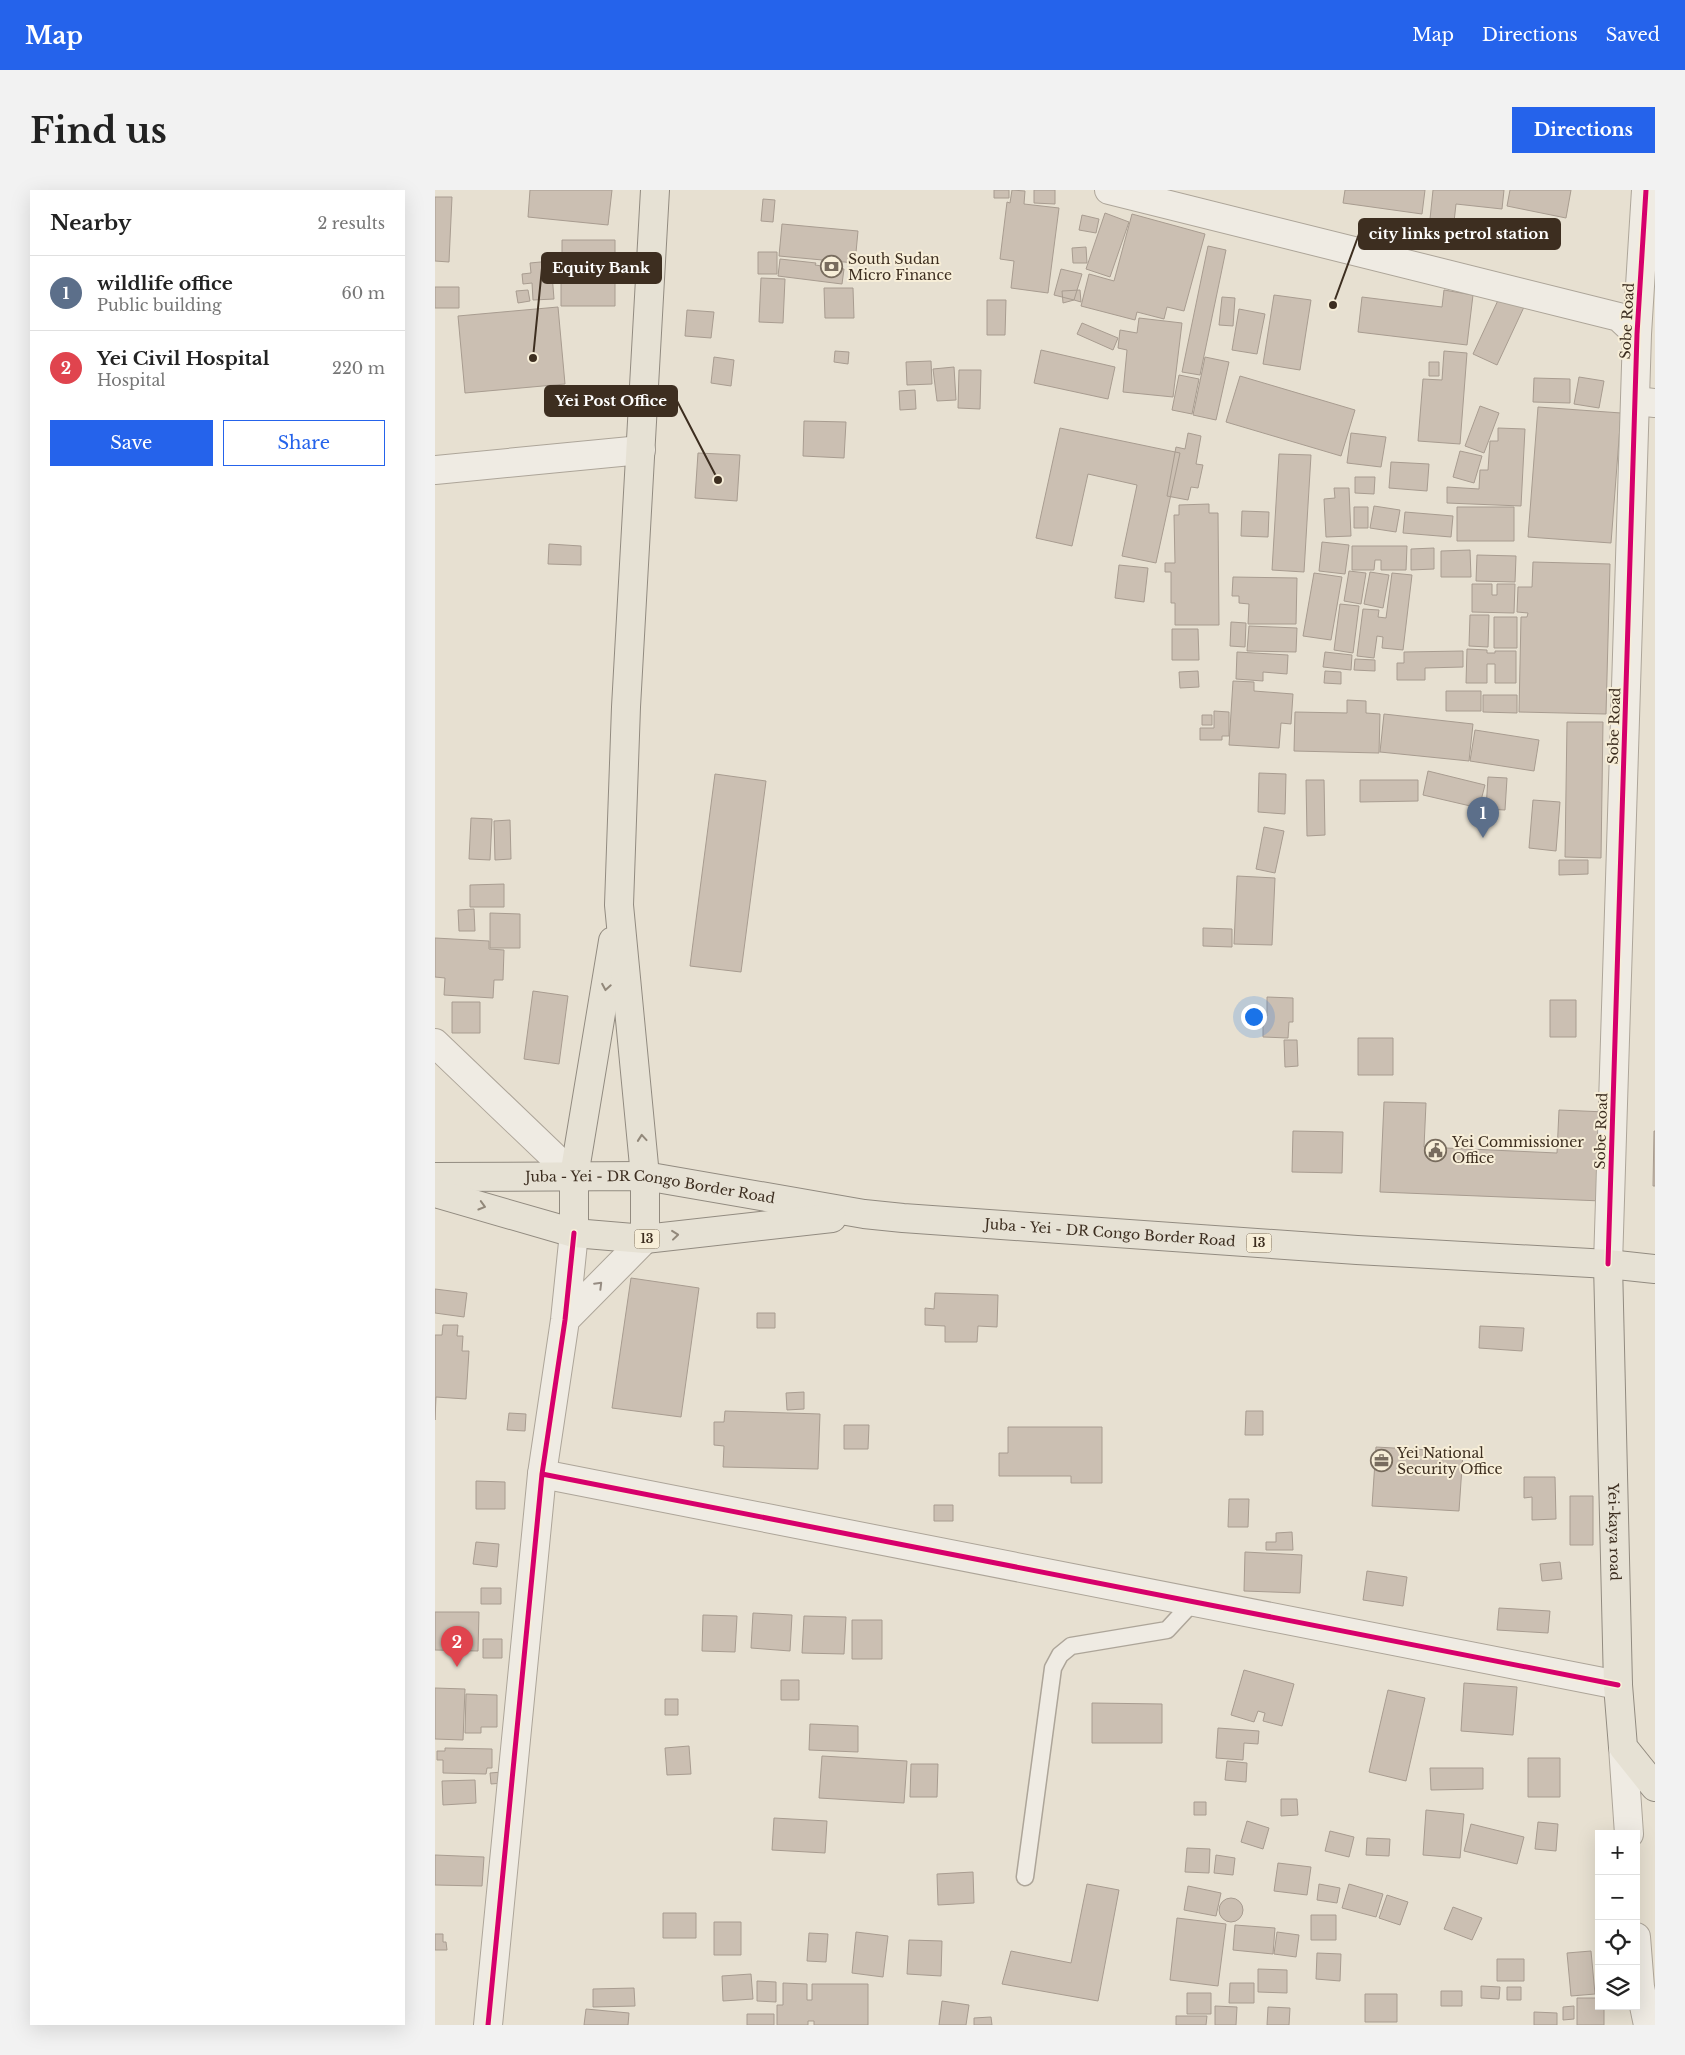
<!DOCTYPE html>
<meta charset="utf-8">
<style>
body{margin:0;font-family:"Libre Baskerville",serif;background:#f2f2f2;color:#222}
.controls{position:absolute;right:15px;bottom:15px;display:grid;overflow:hidden;border-radius:0px;box-shadow:0 5px 20px #0002}
.controls button{width:45px;height:45px;display:grid;place-items:center;padding:0;border:0;border-bottom:1px solid #e0e0e0;background:#fff;color:#222;font:25px sans-serif}
.you{position:absolute;left:818px;top:826px;width:18px;height:18px;margin:-12px;border:4px solid #fff;border-radius:50%;background:#1a73e8;box-shadow:0 0 0 8px #1a73e833}
.badge{display:grid;place-items:center;width:32px;height:32px;border-radius:50%;background:#2563eb;color:#fff;font-size:16px;font-weight:700}
.pin{position:absolute;translate:-50% -41px;filter:drop-shadow(0 1px 2px #0008)}
.pin::after{content:'';position:absolute;top:26px;width:18px;height:15px;background:inherit;clip-path:polygon(0 0,100% 0,50% 100%)}
.list{margin:0;padding:0;list-style:none}
h2{display:flex;justify-content:space-between;align-items:center;height:65px;margin:0;padding:0 20px;font-size:21px}
h2 small{font-size:16px;font-weight:400;color:#767676}
.list li{display:grid;grid-template-columns:32px 1fr auto;gap:15px;align-items:center;box-sizing:border-box;height:75px;padding:0 20px;border-top:1px solid #e0e0e0}
.list b{display:block;font-size:19px;white-space:nowrap}
.list p{margin:0;font-size:16px;white-space:nowrap;color:#767676}
.list em{font-size:16px;font-style:normal;color:#767676}
.actions{display:flex;gap:10px;padding:15px 20px}
.actions a{flex:1;padding:11px 0;border:1px solid #2563eb;border-radius:0px;text-align:center;font-size:18px;color:#2563eb}
.actions .main{background:#2563eb;color:#fff}
.icon{flex:none;width:28px;height:28px;fill:none;stroke:currentColor;stroke-width:2;stroke-linecap:round;stroke-linejoin:round}
.map{position:relative;flex:none;width:1220px;height:1835px;overflow:hidden;border-radius:0px}
header{display:flex;align-items:center;gap:30px;box-sizing:border-box;height:70px;padding:0 25px;background:#2563eb;color:#fff}
header strong{font-size:24px}
nav{display:flex;gap:28px;margin-inline-start:auto;font-size:18px}
.intro{display:flex;align-items:center;justify-content:space-between;box-sizing:border-box;height:120px;padding:0 30px}
h1{margin:0;font-size:35px}
.button{padding:12px 22px;border-radius:0px;background:#2563eb;color:#fff;font-size:18px;font-weight:700}
main{display:flex;gap:30px;padding:0 30px}
aside{flex:1;background:#fff;border-radius:0px;box-shadow:0 5px 20px #0002}
.map>svg:first-child{display:block}
</style>
<header>
<strong>Map</strong>
<nav><a>Map</a><a>Directions</a><a>Saved</a></nav>
</header>
<div class="intro"><h1>Find us</h1><a class="button">Directions</a></div>
<main>
<aside>
<h2>Nearby<small>2 results</small></h2>
<ul class="list">
<li><span class="badge" style="background:#5c6f8a">1</span><div><b>wildlife office</b><p>Public building</p></div><em>60 m</em></li>
<li><span class="badge" style="background:#e0444e">2</span><div><b>Yei Civil Hospital</b><p>Hospital</p></div><em>220 m</em></li>
</ul>
<div class="actions"><a class="main">Save</a><a>Share</a></div>
</aside>
<div class="map">
<svg width="1220" height="1835" viewBox="0 0 1220 1835">
<rect width="100%" height="100%" fill="#e7e0d1"/>
<path fill="#cbbfb2" stroke="#a89c90" d="M95,0H177L173,35L93,27Z
M559,0H574V8H559Z
M577,0L590,1L589,14L624,18L613,103L576,98L579,71L565,69L572,12L575,13Z
M599,0H620V14L599,13Z
M910,0H990L987,24L908,13Z
M998,0H1069L1067,19L1021,14L1019,32L995,29Z
M1075,0H1136L1131,28L1072,16Z
M0,7H17L14,72L0,71Z
M328,9L340,10L338,32L326,31Z
M670,23L694,32L675,87L651,79Z
M697,24L770,44L749,121L732,117L729,129L702,122L700,130L646,116L654,84L679,91Z
M647,25L664,29L661,43L644,40Z
M347,34L423,41L420,73L344,66Z
M127,50H180V76H127Z
M773,56L791,60L765,185L747,182Z
M651,57L652,73H638L637,58Z
M323,62H342V84H323Z
M345,69L381,73L380,75L409,79L407,94L343,86Z
M116,71L119,109L98,110L97,93L88,94L87,84L96,83L95,73Z
M626,79L647,84L639,110L619,105Z
M126,81H180V116H126Z
M326,88L350,89L348,133L324,132Z
M0,97H24V118H0Z
M389,98H418L419,128H390Z
M93,100L95,111L83,113L81,101Z
M645,100L646,112L639,110L628,113L627,101Z
M1009,100L1038,105L1032,155L923,142L927,107L1007,117Z
M839,105L876,110L865,180L828,174Z
M1065,106L1089,117L1062,175L1038,164Z
M787,107L800,108L798,136L784,135Z
M552,110H571L570,145H552Z
M123,117L130,194L30,203L23,126Z
M804,119L830,124L822,164L797,160Z
M252,120L279,122L276,148L250,146Z
M704,128L747,133L738,207L688,202L692,160L683,158L685,140L702,143Z
M647,133L683,148L678,160L642,144Z
M606,160L680,177L673,209L599,193Z
M400,161L414,162L413,174L399,172Z
M1009,161L1032,163L1025,254L983,251L988,189L1007,190Z
M279,167L299,170L296,196L276,193Z
M770,167L794,172L781,230L758,225Z
M496,171L497,194L472,195L471,172Z
M994,172H1004V186H994Z
M519,177L521,210L502,211L498,179Z
M524,180H546L545,219L523,218Z
M744,185L764,189L757,224L737,220Z
M805,186L920,220L906,266L791,232Z
M1144,187L1169,191L1164,218L1139,214Z
M1099,188L1135,189V213L1098,212Z
M480,200L481,219L465,220L464,201Z
M1045,216L1064,223L1049,263L1030,256Z
M1103,217L1186,223L1176,353L1093,347Z
M369,231L411,232L409,268L368,266Z
M625,238L745,263L721,373L687,366L702,295L653,284L637,356L601,348Z
M1063,238L1090,239L1086,316L1012,313V297L1044,299L1045,280H1053L1055,251H1063Z
M753,243L766,246L761,274L768,275L763,298L756,297L753,310L732,306L741,257L750,259Z
M916,243L951,247L946,277L912,273Z
M1025,261L1047,266L1039,293L1018,287Z
M263,263L305,265L302,311L260,308Z
M844,264L876,265L869,382L837,380Z
M956,272L994,274L992,301L954,298Z
M920,287H940L939,304L920,303Z
M899,298H914L916,346L891,347L889,309L900,308Z
M774,314V323H783L784,435H740V413H736V382H730V373H740L739,325H744V315Z
M939,316L965,320L961,342L935,338Z
M919,317H933V338H919Z
M1022,317H1079V351H1022Z
M807,321L834,322L833,347L806,346Z
M970,322L1018,326L1016,347L968,343Z
M887,352L914,355L910,384L884,381Z
M114,354L146,356V375L113,374Z
M917,356H972L971,380H946V370H940L939,380H917Z
M999,358V379L976,380V359Z
M1035,360L1036,387H1006V361Z
M1042,365L1081,366L1080,392L1041,391Z
M1098,372L1175,374L1171,524L1084,522L1086,427H1092L1093,423L1082,422L1083,397H1097Z
M684,375L713,378L709,412L680,408Z
M914,381L931,383L926,414L909,411Z
M935,382L954,385L948,418L929,414Z
M879,383L907,387L896,450L868,446Z
M957,383L977,385L968,460L947,458L948,447L942,446L939,468L922,466L928,419L944,420L943,427L951,428Z
M798,387L862,388L861,434H813L814,414L804,413V406H797Z
M1037,394H1057V405H1062V394H1080L1079,423L1037,422Z
M905,414L924,416L918,463L899,460Z
M1035,425H1054L1053,457L1034,456Z
M1059,427H1082V458H1059Z
M796,432L811,433L810,457L795,456Z
M814,436L862,438L861,462L812,461Z
M737,439H763L764,470H737Z
M1032,459L1052,460V463H1060V461H1081V493H1060V474H1052V493H1031Z
M1028,461V477L990,478V490H962V473H969V462Z
M802,462L853,465L852,484L828,482V491L801,489Z
M890,462L917,465L916,480L888,477Z
M920,469L940,470V481L919,480Z
M763,481L764,497L745,498L744,482Z
M890,481L906,482V494L889,493Z
M798,491L819,492V501L858,504L856,534L846,533L844,558L794,555Z
M1011,501H1046V521H1011Z
M1048,505H1082V523L1048,522Z
M912,510L931,511V523L945,524L944,563L859,561L860,522L912,523Z
M779,521L794,522V546H787V550H765V538H779Z
M949,524L1038,534L1034,571L945,562Z
M767,525H777V535H767Z
M1132,532H1168L1166,668L1130,667Z
M1040,540L1104,550L1099,581L1035,571Z
M993,581L1050,595L1044,618L988,605Z
M824,583L851,584L850,624L823,622Z
M280,584L331,591L306,782L255,776Z
M1053,587L1072,588L1070,620L1051,619Z
M871,590H889L890,645L872,646Z
M925,590H983V611L925,612Z
M1098,610L1125,612L1121,661L1094,658Z
M36,628L57,629L55,670L34,669Z
M75,630L76,669L60,670L59,631Z
M829,637L849,641L840,683L821,679Z
M1124,670H1153V684L1124,685Z
M802,686L840,688L837,755L799,754Z
M69,694V717H35V695Z
M39,719L40,741H24L23,720Z
M55,723L85,724V758H55Z
M768,738L797,739V757L768,756Z
M0,748L54,751V759L69,760L68,790H59L58,808L9,805L10,788L0,787Z
M98,801L133,806L124,874L89,869Z
M832,807L858,808V832H854L853,848L828,847V826H832Z
M1115,810H1141V847H1115Z
M17,812H45V843H17Z
M923,848H958V885H923Z
M849,850H862L863,876L850,877Z
M949,912L991,913L989,957L1122,963L1124,920L1171,922L1167,1011L945,1002Z
M858,941L908,942L907,983L857,982Z
M1219,941H1220V996H1218Z
M196,1088L264,1098L246,1227L177,1218Z
M0,1099L32,1103L29,1127L0,1123Z
M500,1103L563,1105L562,1137L543,1136L542,1152H510V1136L490,1135V1118L499,1119Z
M322,1123H340V1138H322Z
M8,1135H23L22,1146H28L27,1161H34L31,1209L1,1207L0,1230V1145H7Z
M1045,1136L1089,1138L1087,1161L1044,1158Z
M369,1202V1219L352,1220L351,1203Z
M290,1221L385,1224L383,1279L288,1277L289,1256L279,1255V1232H289Z
M811,1221H828V1245H810Z
M74,1223L91,1224L90,1241L72,1240Z
M409,1235H434L433,1259H409Z
M573,1237H667V1293H636V1286H564V1263H573Z
M941,1257L1028,1262L1024,1321L937,1316Z
M1089,1287H1120L1121,1329L1097,1330V1307L1089,1308Z
M41,1291L70,1292V1319H41Z
M1135,1306H1158V1355H1135Z
M794,1309H814L813,1337H793Z
M499,1315H518V1331H499Z
M857,1342L858,1360H831V1352H841V1343Z
M41,1352L64,1354L62,1377L38,1374Z
M810,1362L867,1365L865,1403L809,1401Z
M1125,1372L1127,1389L1107,1391L1105,1374Z
M932,1381L972,1387L968,1416L928,1410Z
M46,1398H66V1414H46Z
M1064,1418L1115,1421L1113,1443L1062,1440Z
M0,1422H44L43,1461L0,1460Z
M318,1423L357,1425L355,1461L316,1458Z
M268,1425L302,1426L300,1462L267,1461Z
M369,1426L411,1427L409,1464L367,1463Z
M417,1430H447V1469H417Z
M48,1449H67V1468H48Z
M809,1480L859,1494L847,1536L828,1531L830,1523L823,1521L819,1532L796,1525Z
M346,1490H364V1510H346Z
M1029,1493L1082,1497L1078,1545L1026,1541Z
M0,1498L30,1499L28,1550L0,1549Z
M953,1500L990,1508L971,1591L934,1582Z
M31,1504L62,1505V1537H46V1543H30Z
M230,1509H243V1525H230Z
M657,1513L727,1514V1553H657Z
M375,1534L423,1536V1562L374,1560Z
M783,1538L824,1541L823,1554L809,1553L808,1570L781,1568Z
M254,1556L256,1584L232,1585L230,1558Z
M10,1558L57,1559V1578H52L51,1584L8,1583V1570H2V1561H10Z
M387,1566L472,1571L469,1613L384,1608Z
M1093,1568H1125V1607H1093Z
M792,1571L812,1573L811,1592L790,1590Z
M476,1574H503L502,1607H475Z
M995,1578H1048V1599L996,1600Z
M67,1582L68,1593L56,1594L55,1583Z
M40,1590L41,1613L8,1615L7,1591Z
M846,1609H862L863,1625L846,1626Z
M759,1612H771V1625H759Z
M991,1620L1029,1624L1025,1668L988,1665Z
M339,1628L392,1631L390,1663L337,1660Z
M812,1631L834,1638L828,1659L806,1652Z
M1103,1632L1123,1634L1121,1661L1100,1659Z
M1036,1634L1089,1647L1082,1674L1029,1661Z
M895,1641L919,1647L914,1667L890,1661Z
M932,1648L955,1649L954,1666L931,1665Z
M752,1658L775,1659L774,1683L750,1682Z
M0,1665L49,1667L47,1696L0,1695Z
M781,1665L800,1668L798,1685L779,1683Z
M843,1673L876,1677L872,1705L839,1701Z
M538,1682L539,1713L503,1715L502,1684Z
M652,1694L684,1700L663,1811L567,1794L576,1761L636,1773Z
M884,1694L905,1698L902,1713L882,1710Z
M914,1694L948,1704L941,1727L907,1718Z
M753,1696L786,1703L781,1726L749,1720Z
M952,1705L973,1712L965,1735L944,1728Z
M784 1720a12 12 0 1 1 24 0a12 12 0 1 1-24 0Z
M1018,1717L1047,1728L1037,1750L1009,1739Z
M228,1723H261V1748H228Z
M876,1725H901V1750H876Z
M742,1728L791,1734L783,1796L735,1790Z
M279,1732H306V1765H279Z
M800,1735L840,1738L838,1764L798,1760Z
M421,1742L453,1746L448,1787L417,1783Z
M842,1742L864,1745L861,1767L839,1764Z
M374,1743L393,1744L391,1772L372,1771Z
M0,1744H8V1752H11L12,1760H0Z
M474,1750L507,1751L506,1786L472,1784Z
M1156,1761L1160,1804L1136,1806L1132,1763Z
M882,1763L906,1764L905,1791L881,1789Z
M1062,1769H1089V1791H1062Z
M823,1779L852,1780V1803L823,1802Z
M316,1784L318,1809L288,1811L287,1786Z
M322,1791L341,1792V1812L322,1811Z
M348,1793L372,1794V1810H377V1794H433V1835H379V1831H373V1835H342V1815H348Z
M795,1793H819V1813H794Z
M1046,1796L1065,1797L1064,1809L1046,1808Z
M1072,1797H1086V1810H1072Z
M199,1798L200,1816L158,1817V1799Z
M1006,1801H1027V1816H1006Z
M752,1803H776V1824H752Z
M930,1804H962V1832H930Z
M1142,1808H1164V1816H1169V1835H1142Z
M507,1811L534,1815L531,1835H504Z
M780,1816L802,1817L801,1835H780Z
M1139,1816V1829L1128,1830V1817Z
M833,1817L855,1818L854,1835H832Z
M151,1819L194,1823L193,1835H149Z
M1099,1822L1122,1823V1835H1099Z
M312,1824H339V1835H312Z
M741,1826H772L771,1835H741Z
M556,1827L557,1835H539V1828Z"/>
<g fill="none" stroke-linecap="round" stroke-linejoin="round">
<defs>
<path id="service" d="M590,1687L618,1478L625,1465L636,1456L732,1440L758,1412"/>
<path id="minor" d="M1201,211L1220,213
M0,280L206,260
M0,853L139,986
M107,1284L1183,1495
M1188,1557L1194,1644
M1201,1747L1205,1797L1213,1835"/>
<path id="tertiary" d="M674,0L1184,127L1202,144
M1173,1074L1202,144L1211,0
M130,1130L210,1049
M53,1835L107,1284L130,1130L139,1043"/>
<g id="primary">
<path id="s1" d="M0,987L210,986L429,1024L468,1028L922,1060L1173,1074L1220,1079"/>
<path d="M0,1003L139,1043L210,1049L397,1028"/>
<path d="M139,1043V986L178,751"/>
<path d="M210,1049V986L184,715L191,517L220,0"/>
<path id="s2" d="M1173,1074L1183,1495L1188,1557L1220,1597"/>
</g>
</defs>
<use href="#service" stroke="#ada599" stroke-width="19"/>
<use href="#minor" stroke="#ada599" stroke-width="30"/>
<use href="#tertiary" stroke="#ada599" stroke-width="30"/>
<use href="#primary" stroke="#928b80" stroke-width="30"/>
<use href="#service" stroke="#efebe3" stroke-width="16"/>
<use href="#minor" stroke="#efebe3" stroke-width="28"/>
<use href="#tertiary" stroke="#efebe3" stroke-width="28"/>
<use href="#primary" stroke="#e6e1d4" stroke-width="28"/>
<defs>
<path id="cycleway" d="M1173,1074L1202,144L1211,0
M107,1284L1183,1495
M53,1835L107,1284L130,1130L139,1043"/>
</defs>
<use href="#cycleway" stroke="#f7eed8" stroke-width="8"/>
<use href="#cycleway" stroke="#d6006c" stroke-width="5"/>
</g>
<defs><path id="oneway-chevron" d="M-2-3.5L2.5 0L-2 3.5" fill="none" stroke-width="1.6" stroke-linecap="round" stroke-linejoin="round" transform="scale(1.25)"/></defs>
<g stroke="#92887a">
<use href="#oneway-chevron" transform="translate(171 797) rotate(100)"/>
<use href="#oneway-chevron" transform="translate(207 948) rotate(-95)"/>
<use href="#oneway-chevron" transform="translate(47 1016) rotate(16)"/>
<use href="#oneway-chevron" transform="translate(240 1045) rotate(-6)"/>
</g>
<use stroke="#968c82" href="#oneway-chevron" transform="translate(164 1095) rotate(-45)"/>
<defs>
<symbol id="bank-ring" viewBox="-11 -11 22 22"><circle r="9.5" fill="#f7eed8" stroke="#786c5e" stroke-width="1.5"/><path d="M-6-4H6V4H-6ZM0-2.3a2.3 2.3 0 1 0 0 4.6a2.3 2.3 0 1 0 0-4.6Z" fill="#786c5e"/></symbol>
<symbol id="civic-ring" viewBox="-11 -11 22 22"><circle r="9.5" fill="#f7eed8" stroke="#786c5e" stroke-width="1.5"/><path d="M-.6-6.5H3V-4.5H.6V-3L4-1V1h2V6H-6V1h2V-1L-.6-3ZM-1.2 2.5V6h2.4V2.5Z" fill="#786c5e"/></symbol>
<symbol id="office-ring" viewBox="-11 -11 22 22"><circle r="9.5" fill="#f7eed8" stroke="#786c5e" stroke-width="1.5"/><path d="M-6-3h4V-5.5h4V-3h4V5H-6ZM-1-4.5V-3h2v-1.5ZM-6 0V1H6V0Z" fill="#786c5e"/></symbol>
</defs>
<g fill-rule="evenodd">
<use href="#bank-ring" x="384" y="64" width="25" height="25"/>
<use href="#civic-ring" x="988" y="948" width="25" height="25"/>
<use href="#office-ring" x="934" y="1258" width="25" height="25"/>
</g>
<g text-anchor="middle" stroke-width="4" stroke-linejoin="round" paint-order="stroke">
<g fill="#f7eed8" stroke="#756857" stroke-width="1">
<rect x="199.5" y="1039.5" width="25" height="19" rx="4"/>
<rect x="811.5" y="1043.5" width="25" height="19" rx="4"/>
</g>
<g font-size="12" font-weight="bold" fill="#3d2e20">
<text x="212" y="1053">13</text>
<text x="824" y="1057">13</text>
</g>
<g font-size="14" fill="#3d2e20" stroke="#f7eed8" text-anchor="start">
<text x="413" y="74">South Sudan<tspan x="413" dy="16">Micro Finance</tspan></text>
<text x="1017" y="957">Yei Commissioner<tspan x="1017" dy="16">Office</tspan></text>
<text x="962" y="1268">Yei National<tspan x="962" dy="16">Security Office</tspan></text>
</g>
<g font-size="14" fill="#3d2e20" stroke="#f7eed8">
<text transform="translate(1192 131) rotate(-87)" y="5">Sobe Road</text>
<text transform="translate(1179 536) rotate(-88)" y="5">Sobe Road</text>
<text transform="translate(1166 941) rotate(-88)" y="5">Sobe Road</text>
<text dy="5" stroke="none"><textPath href="#s1" startOffset="216">Juba - Yei - DR Congo Border Road</textPath></text>
<text dy="5" stroke="none"><textPath href="#s1" startOffset="679">Juba - Yei - DR Congo Border Road</textPath></text>
<text dy="5" stroke="none"><textPath href="#s2" startOffset="268">Yei-kaya road</textPath></text>
</g>
</g>
<path fill="none" stroke="#3d2e20" stroke-width="2" d="M898 115L924 44M98 168L107 78M283 290L242 211"/>
<g fill="#3d2e20" stroke="#f7eed8" stroke-width="2">
<circle cx="898" cy="115" r="5"/>
<circle cx="98" cy="168" r="5"/>
<circle cx="283" cy="290" r="5"/>
</g>
<g fill="#3d2e20" stroke="#3d2e20" stroke-width="2">
<rect x="924" y="29" width="201" height="30" rx="5"/>
<rect x="107" y="63" width="119" height="30" rx="5"/>
<rect x="110" y="196" width="132" height="30" rx="5"/>
</g>
<g font-size="15" text-anchor="middle" font-weight="bold" fill="#fff">
<text x="1024" y="49">city links petrol station</text>
<text x="166" y="83">Equity Bank</text>
<text x="176" y="216">Yei Post Office</text>
</g>
</svg>
<div class="controls">
<button>+</button>
<button>−</button>
<button><svg class="icon" aria-label="locate" viewBox="0 0 24 24"><circle cx="12" cy="12" r="6"/><path d="M12 2v4M12 18v4M2 12h4M18 12h4"/></svg></button>
<button><svg class="icon" aria-label="layers" viewBox="0 0 24 24"><path d="M12 4l9 5-9 5-9-5zM3 14l9 5 9-5"/></svg></button>
</div>
<div class="you"></div>
<div class="pin badge" style="left:1048px;top:648px;background:#5c6f8a">1</div>
<div class="pin badge" style="left:22px;top:1477px;background:#e0444e">2</div>
</div>
</main>
